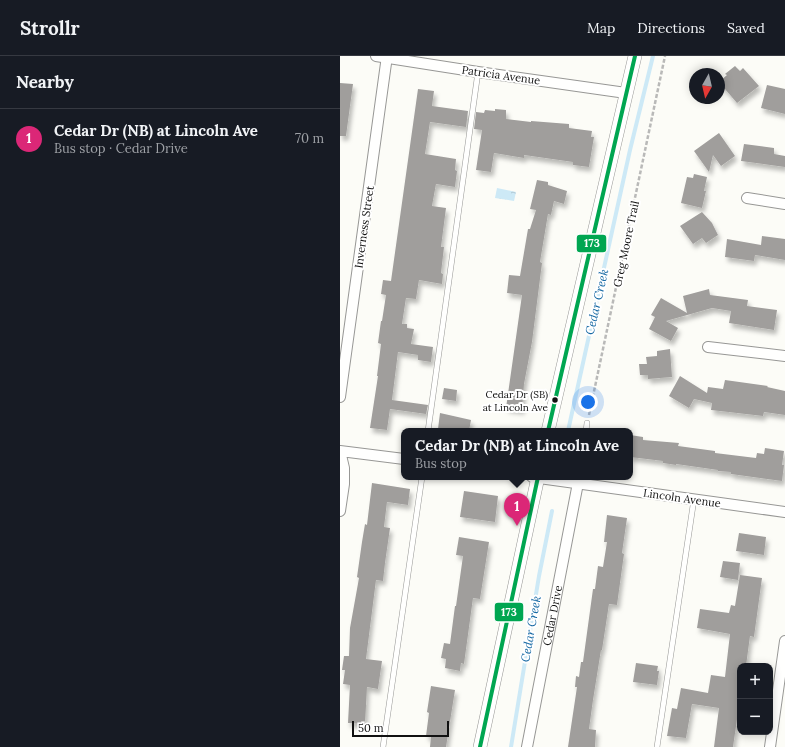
<!DOCTYPE html>
<meta charset="utf-8">
<style>
body{margin:0;font-family:Lora,serif;background:#20242c;color:#f1f3f6}
.controls{position:absolute;right:12px;bottom:12px;display:grid;overflow:hidden;border-radius:8px;box-shadow:0 2px 10px #0003}
.controls button{width:36px;height:36px;display:grid;place-items:center;padding:0;border:0;border-bottom:1px solid #363941;background:#171b24;color:#f1f3f6;font:20px sans-serif}
.compass{position:absolute;left:349px;top:12px;width:36px;height:36px;border-radius:50%;background:#171b24;box-shadow:0 2px 10px #0003;rotate:188deg}
.scale{position:absolute;left:12px;bottom:10px;width:97px;box-sizing:border-box;padding-left:4px;border:2px solid #111;border-top:0;font-size:11px;line-height:14px;white-space:nowrap;color:#111;-webkit-text-stroke:3px #fff;paint-order:stroke}
.you{position:absolute;left:248px;top:346px;width:14px;height:14px;margin:-10px;border:3px solid #fff;border-radius:50%;background:#1a73e8;box-shadow:0 0 0 6px #1a73e833}
.badge{display:grid;place-items:center;width:26px;height:26px;border-radius:50%;background:#db2777;color:#fff;font-size:13px;font-weight:700}
.pin{position:absolute;translate:-50% -33px;filter:drop-shadow(0 1px 2px #0008)}
.pin::after{content:'';position:absolute;top:21px;width:14px;height:12px;background:inherit;clip-path:polygon(0 0,100% 0,50% 100%)}
.popup{position:absolute;left:61px;top:372px;width:232px;height:52px;box-sizing:border-box;display:grid;place-content:center;border-radius:8px;background:#171b24;filter:drop-shadow(0 1px 3px #0005);font-size:13px;white-space:nowrap;color:#9ea1a6}
.popup b{font-size:15px;color:#f1f3f6}
.popup::after{content:'';position:absolute;left:50%;top:100%;margin-left:-8px;border:8px solid transparent;border-top-color:#171b24}
.list{margin:0;padding:0;list-style:none}
h2{display:flex;justify-content:space-between;align-items:center;height:52px;margin:0;padding:0 16px;font-size:17px}
h2 small{font-size:13px;font-weight:400;color:#9ea1a6}
.list li{display:grid;grid-template-columns:26px 1fr auto;gap:12px;align-items:center;box-sizing:border-box;height:60px;padding:0 16px;border-top:1px solid #363941}
.list b{display:block;font-size:15px;white-space:nowrap}
.list p{margin:0;font-size:13px;white-space:nowrap;color:#9ea1a6}
.list em{font-size:13px;font-style:normal;color:#9ea1a6}
.map{position:relative;flex:none;width:445px;height:691px;overflow:hidden}
header{display:flex;align-items:center;gap:24px;box-sizing:border-box;height:56px;padding:0 20px;background:#171b24;border-bottom:1px solid #363941}
header strong{font-size:19px}
nav{display:flex;gap:22px;margin-inline-start:auto;font-size:14px}
main{display:flex}
aside{flex:1;background:#171b24}
.map>svg:first-child{display:block}
</style>
<header>
<strong>Strollr</strong>
<nav><a>Map</a><a>Directions</a><a>Saved</a></nav>
</header>
<main>
<aside>
<h2>Nearby<small></small></h2>
<ul class="list">
<li><span class="badge">1</span><div><b>Cedar Dr (NB) at Lincoln Ave</b><p>Bus stop · Cedar Drive</p></div><em>70 m</em></li>
</ul>
</aside>
<div class="map">
<svg width="445" height="691" viewBox="0 0 445 691">
<defs>
<pattern id="water-ripples" width="26" height="14" patternUnits="userSpaceOnUse"><rect width="26" height="14" fill="#cde9f6"/><path d="M2 4q2-2 4 0t4 0M15 11q2-2 4 0t4 0" fill="none" stroke="#afc7d2"/></pattern>
<filter id="shadow"><feDropShadow dx="2.5" dy="4.5" stdDeviation="2" flood-color="#0004"/></filter>
</defs>
<rect width="100%" height="100%" fill="#fcfcf7"/>
<path fill="url(#water-ripples)" d="M157,132L176,136L174,145L155,142Z"/>
<g fill="none" stroke-linecap="round" stroke-linejoin="round">
<path stroke="#cde9f6" stroke-width="4" d="M228,375L290,94L313,0
M171,691L199,520L212,455"/>
</g>
<path fill="#a09e9c" filter="url(#shadow)" d="M395,10L400,15L403,12L419,30L397,47L379,26L387,19L385,18Z
M0,27L13,28L6,80H0Z
M427,29L445,33V58L421,52Z
M78,33L94,35L92,50L128,55L126,71L90,66L85,98L116,103L115,114L117,115L115,131L96,128L92,150L106,152L101,191H104L101,217L103,218L102,228L79,224L76,243L66,242L62,268H67V272L74,273L71,288L93,291L91,306L78,304V299L58,296L52,344L88,349L86,358L50,353L47,374L30,372L38,320H37L41,288L38,287L41,265H42L46,239L41,238L43,224L51,225Z
M155,53L166,54V63L191,66V65L229,68V72L252,75L251,81H254L249,111L233,109V106L184,99V102L154,97L151,116L136,114L142,74L134,73L136,56L144,57L145,54L155,55Z
M379,77L395,100L381,110L373,99L369,116L354,95Z
M404,88L434,92V98L445,100V111L401,105Z
M354,118L367,121L364,135H366L362,152L341,147L347,121L353,122Z
M197,124L208,126V129L227,135L224,148L214,145L211,159L208,158L200,206L202,207L192,286L184,328L182,354L166,352L182,239L167,237L169,219L180,220L188,173H190L196,154L190,153Z
M362,156L372,167L378,179L366,187L362,182L353,188L340,170Z
M422,180L445,183V204L415,199L414,205L385,201L387,183L421,189Z
M369,233L370,239L408,244L407,250L437,254L434,274L389,267L391,255L372,252L326,265L338,272L331,285L309,273L315,261L311,259L321,242L347,257L343,240Z
M330,293L332,321L308,323V319H300L299,308H307L306,301L317,300V295Z
M340,320L367,337L368,331L383,333L385,324L428,330L427,331L445,335V359L424,356L423,360L371,354L372,347L354,343L349,352L329,340Z
M104,332L117,334L116,345L102,343Z
M100,357L131,364L129,375H111L98,373Z
M290,379L303,381V384L339,387L338,390L375,395V397L416,402L417,397L424,398L425,392L444,395L442,409H444L442,425L391,418V416L378,415V414L336,408V409L323,407V405L290,401Z
M32,427L70,433L68,449L47,446L44,471L50,472L45,507L43,525L36,524L26,603L42,605L38,633L27,631L25,668L8,667L10,629L3,628L5,614H2L4,600H9L10,572L19,522L17,521L22,486L25,468L27,469Z
M124,435L158,440L155,466L120,461Z
M267,459L287,462L282,497L284,498L277,549L269,548L262,594H261L253,644L249,673L256,674L255,691H228L237,631H235L236,620L239,621L241,606H243L253,533H255L258,510L263,511L267,486H264Z
M399,477L426,481L424,499L396,495Z
M119,481L149,486L140,543L133,542L124,608L121,607L120,615L105,612L106,603L101,602L104,587L110,588L115,550H116L123,500L116,499Z
M383,505L400,507L398,524L380,521Z
M400,519L422,522L414,581L410,580L406,610H400V642L393,691H374L379,652L352,648L346,682L327,680L332,652L337,653L341,632L368,637L371,619L385,621L390,578L357,572L360,553L389,557L391,549L395,550Z
M296,607L318,610L317,615H319L317,629L293,626Z
M91,630L115,634L106,691H90L91,681L86,680L89,657L87,656Z"/>
<g fill="none" stroke-linecap="round" stroke-linejoin="round">
<defs>
<path id="service" d="M88,375L138,16
M246,375L247,367
M43,691L82,421
M317,691L354,443"/>
<g id="minor">
<path d="M36,0L138,16L286,37"/>
<path d="M407,142L445,148"/>
<path d="M368,291L445,300"/>
<path d="M0,341L47,0"/>
<path d="M192,421L445,456"/>
<path d="M0,455L4,428V412L0,395L64,403"/>
<path id="s1" d="M187,691L238,427"/>
<path d="M430,691L445,585"/>
</g>
<path id="tertiary" d="M208,375L295,0
M140,691L198,421"/>
</defs>
<use href="#service" stroke="#979795" stroke-width="6"/>
<use href="#minor" stroke="#979795" stroke-width="12"/>
<use href="#tertiary" stroke="#979795" stroke-width="14"/>
<path stroke="#b9b9b8" stroke-width="2.5" stroke-dasharray="4 2" stroke-linecap="butt" d="M249,359L325,0"/>
<use href="#service" stroke="#fffffe" stroke-width="5"/>
<use href="#minor" stroke="#fffffe" stroke-width="10"/>
<use href="#tertiary" stroke="#fffffe" stroke-width="13"/>
<defs>
<path id="bus-1" d="M208,375L295,0
M140,691L198,421"/>
</defs>
<use href="#bus-1" stroke="#fff" stroke-width="7"/>
<use href="#bus-1" stroke="#00a651" stroke-width="4"/>
</g>
<circle fill="#111" stroke="#fff" stroke-width="1.5" cx="215" cy="344" r="3.5"/>
<g text-anchor="middle" stroke-width="4" stroke-linejoin="round" paint-order="stroke">
<g font-size="10" fill="#111" stroke="#fff" text-anchor="end">
<text x="208" y="342">Cedar Dr (SB)<tspan x="208" dy="13">at Lincoln Ave</tspan></text>
</g>
<g font-size="11" fill="#111" stroke="#fff">
<text transform="translate(161 19) rotate(8)" y="4">Patricia Avenue</text>
<text transform="translate(24 171) rotate(-82)" y="4">Inverness Street</text>
<text transform="translate(286 188) rotate(-78)" y="4">Greg Moore Trail</text>
<text transform="translate(342 442) rotate(8)" y="4">Lincoln Avenue</text>
<text dy="4" stroke="none"><textPath href="#s1" startOffset="134">Cedar Drive</textPath></text>
</g>
<g font-size="12" font-style="italic" fill="#186aa4" stroke="#fff">
<text transform="translate(257 246) rotate(-77)" y="4">Cedar Creek</text>
<text transform="translate(191 573) rotate(-80)" y="4">Cedar Creek</text>
</g>
</g>
<g stroke="#fff" stroke-width="1.5">
<rect x="236" y="178" width="31" height="19" rx="4" fill="#00a651"/>
<rect x="154" y="546" width="30" height="20" rx="4" fill="#00a651"/>
</g>
<g font-size="11" text-anchor="middle" font-weight="bold" fill="#fff">
<text x="252" y="191">173</text>
<text x="169" y="560">173</text>
</g>
</svg>
<div class="controls">
<button>+</button>
<button>−</button>
</div>
<svg class="compass" viewBox="-18 -18 36 36"><path d="M0-13l5 13h-10z" fill="#e53935"/><path d="M0 13l5-13h-10z" fill="#9ea1a6"/></svg>
<div class="scale">50 m</div>
<div class="you"></div>
<div class="pin badge" style="left:177px;top:470px">1</div>
<div class="popup"><b>Cedar Dr (NB) at Lincoln Ave</b>Bus stop</div>
</div>
</main>
